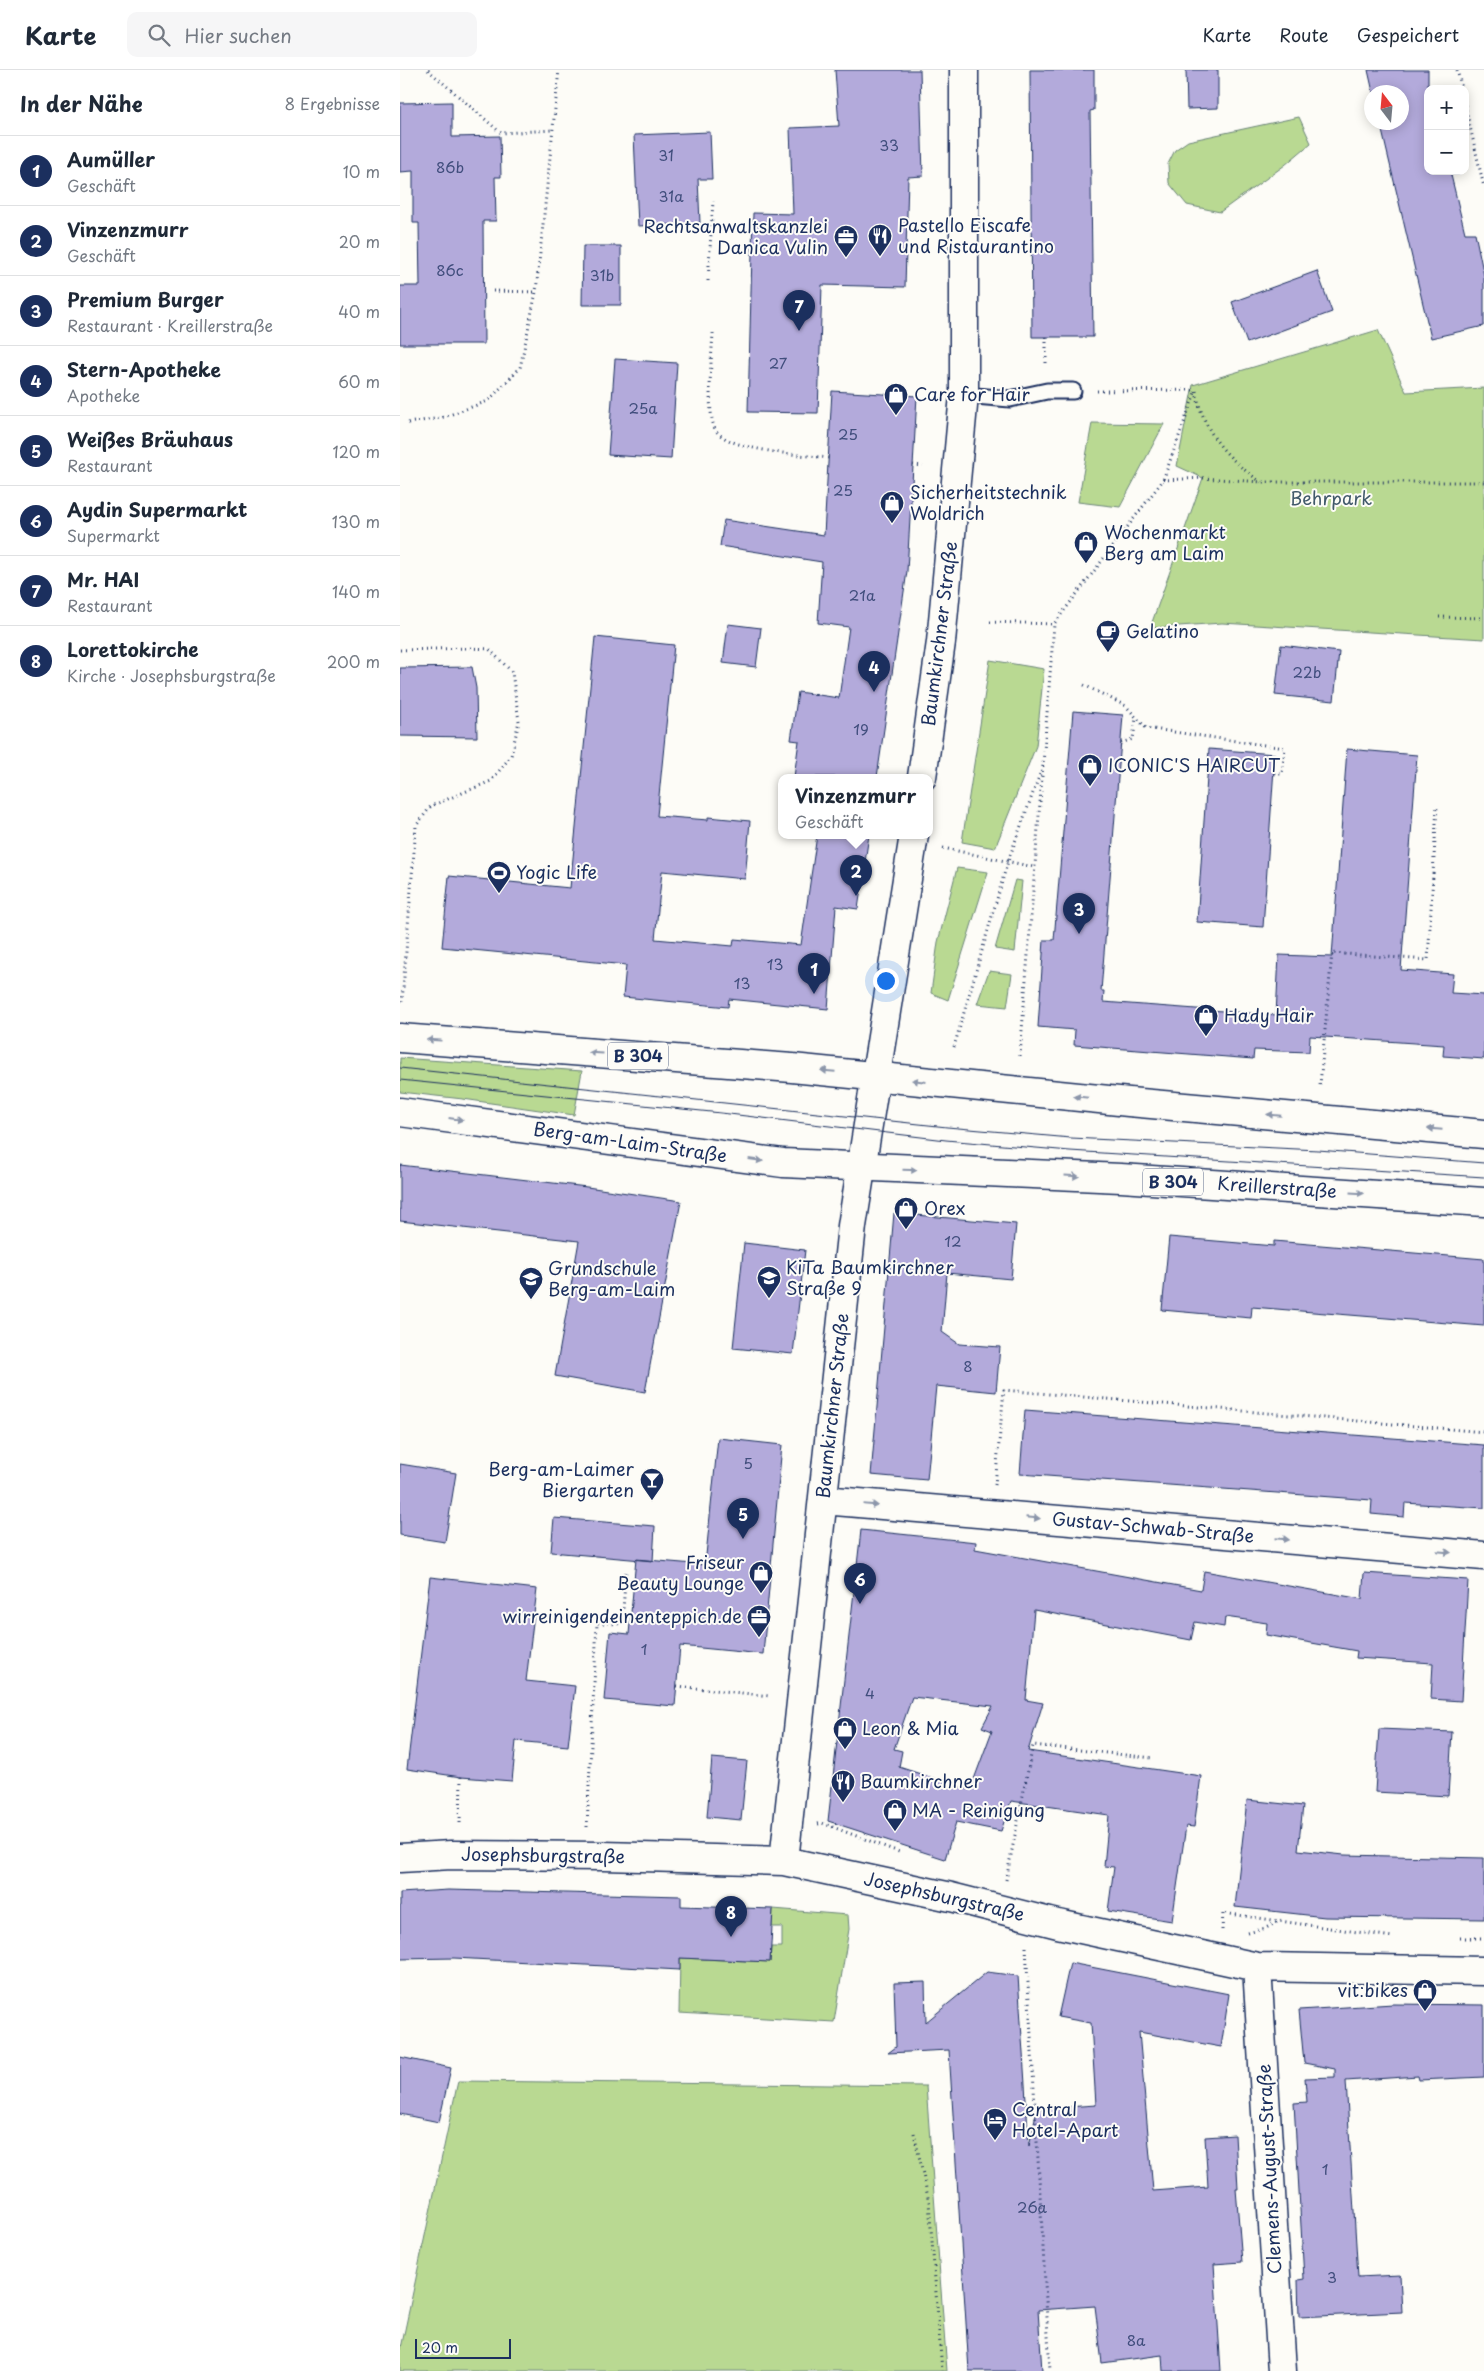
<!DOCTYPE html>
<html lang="de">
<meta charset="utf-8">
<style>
body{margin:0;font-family:"Playpen Sans",sans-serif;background:#f6f6f7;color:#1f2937}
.controls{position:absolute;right:15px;top:15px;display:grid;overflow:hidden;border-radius:10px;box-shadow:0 2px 12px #0003}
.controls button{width:45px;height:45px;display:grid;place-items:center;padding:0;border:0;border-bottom:1px solid #e0e1e3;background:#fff;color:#1f2937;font:25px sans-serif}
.compass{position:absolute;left:964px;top:15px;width:45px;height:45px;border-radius:50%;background:#fff;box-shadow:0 2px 12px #0003;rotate:344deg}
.scale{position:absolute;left:15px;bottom:12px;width:96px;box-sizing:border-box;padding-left:5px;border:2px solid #1b2f5e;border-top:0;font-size:14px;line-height:18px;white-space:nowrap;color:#1b2f5e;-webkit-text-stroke:4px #fdfcf7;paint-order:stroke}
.you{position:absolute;left:485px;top:910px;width:18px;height:18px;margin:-12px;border:4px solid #fff;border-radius:50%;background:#1a73e8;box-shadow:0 0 0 8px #1a73e833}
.badge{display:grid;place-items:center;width:32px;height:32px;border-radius:50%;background:#1b2f5e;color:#fff;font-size:16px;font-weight:700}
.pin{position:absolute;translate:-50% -41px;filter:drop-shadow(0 1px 2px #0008)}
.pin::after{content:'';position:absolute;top:26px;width:18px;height:15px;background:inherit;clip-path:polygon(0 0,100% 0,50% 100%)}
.popup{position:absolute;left:378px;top:704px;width:155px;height:65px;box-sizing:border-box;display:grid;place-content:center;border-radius:10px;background:#fff;filter:drop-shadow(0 1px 4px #0005);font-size:16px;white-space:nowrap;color:#747a83}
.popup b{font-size:19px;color:#1f2937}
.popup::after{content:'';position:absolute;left:50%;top:100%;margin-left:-10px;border:10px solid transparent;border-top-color:#fff}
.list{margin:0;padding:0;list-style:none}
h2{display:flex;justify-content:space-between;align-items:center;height:65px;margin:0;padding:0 20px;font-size:21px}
h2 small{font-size:16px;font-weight:400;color:#747a83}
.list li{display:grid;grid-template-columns:32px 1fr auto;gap:15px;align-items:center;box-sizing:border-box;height:70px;padding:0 20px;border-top:1px solid #e0e1e3}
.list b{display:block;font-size:19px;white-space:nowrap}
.list p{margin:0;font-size:16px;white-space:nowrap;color:#747a83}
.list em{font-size:16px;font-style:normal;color:#747a83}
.icon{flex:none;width:28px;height:28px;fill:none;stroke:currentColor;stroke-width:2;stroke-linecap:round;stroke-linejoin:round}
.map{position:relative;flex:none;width:1084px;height:2301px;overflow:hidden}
header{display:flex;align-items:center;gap:30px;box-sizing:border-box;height:70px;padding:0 25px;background:#fff;border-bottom:1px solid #e0e1e3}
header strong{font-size:24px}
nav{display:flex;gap:28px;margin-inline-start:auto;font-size:18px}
.search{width:350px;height:45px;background:#f6f6f7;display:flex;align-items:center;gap:12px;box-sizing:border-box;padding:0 18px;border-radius:10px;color:#747a83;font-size:19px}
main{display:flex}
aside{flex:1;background:#fff}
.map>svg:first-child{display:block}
</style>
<header>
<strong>Karte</strong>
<div class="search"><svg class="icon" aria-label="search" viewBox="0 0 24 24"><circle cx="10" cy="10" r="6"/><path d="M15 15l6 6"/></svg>Hier suchen</div>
<nav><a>Karte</a><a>Route</a><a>Gespeichert</a></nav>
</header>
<main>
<aside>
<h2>In der Nähe<small>8 Ergebnisse</small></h2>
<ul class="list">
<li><span class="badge">1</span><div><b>Aumüller</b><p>Geschäft</p></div><em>10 m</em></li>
<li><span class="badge">2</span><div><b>Vinzenzmurr</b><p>Geschäft</p></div><em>20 m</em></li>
<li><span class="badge">3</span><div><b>Premium Burger</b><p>Restaurant · Kreillerstraße</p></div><em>40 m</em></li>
<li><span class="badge">4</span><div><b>Stern-Apotheke</b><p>Apotheke</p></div><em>60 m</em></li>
<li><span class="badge">5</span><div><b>Weißes Bräuhaus</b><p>Restaurant</p></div><em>120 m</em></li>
<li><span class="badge">6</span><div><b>Aydin Supermarkt</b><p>Supermarkt</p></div><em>130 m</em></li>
<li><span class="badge">7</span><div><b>Mr. HAI</b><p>Restaurant</p></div><em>140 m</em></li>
<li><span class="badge">8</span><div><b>Lorettokirche</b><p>Kirche · Josephsburgstraße</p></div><em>200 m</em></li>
</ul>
</aside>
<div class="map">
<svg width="1084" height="2301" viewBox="0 0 1084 2301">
<rect width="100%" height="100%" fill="#fdfcf7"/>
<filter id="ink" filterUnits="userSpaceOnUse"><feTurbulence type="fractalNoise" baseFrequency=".02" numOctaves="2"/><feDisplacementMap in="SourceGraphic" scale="10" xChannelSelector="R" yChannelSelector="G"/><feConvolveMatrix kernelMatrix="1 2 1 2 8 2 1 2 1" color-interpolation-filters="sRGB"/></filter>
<g filter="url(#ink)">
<path fill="#b9d992" stroke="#6a8478" d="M899,47L911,73L885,95L820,142L787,135L769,113L768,94L775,80L788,71Z
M978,260L1006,322L1084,318V569L822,553L750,558L803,408L777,396L793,315Z
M692,353L764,354L720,437L678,432Z
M590,590L644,599L636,676L595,778L562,772Z
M557,798L588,802L548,930L531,923L538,872Z
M615,810L622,811L615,882L595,879Z
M589,901L612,904L607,937L577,934Z
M0,988L182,1001L174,1045L63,1029L0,1022Z
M373,1839L448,1845L449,1859L434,1952L279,1943L280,1888L370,1892L371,1877H382V1857H372Z
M58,2011L526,2016L547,2301H0V2283Z"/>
<path fill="#b3aadb" stroke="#1b2f5e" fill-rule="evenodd" d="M435,0H520L523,106L508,107L505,217L422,215L418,343L348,342L353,143L393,144L390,58L439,56Z
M630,0H694V40L690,41L693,267H632Z
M786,0H818V38L787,39Z
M968,0H1028V101H1050L1065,163H1075L1084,206V256L1031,268L980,52H1002V22H973Z
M52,32V67L100,66L101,107H95L96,151H83L84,274H0V216H20L19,153H13V101L0,102V33Z
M310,62L312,109H298L300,153L238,156L234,65Z
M183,176H221V235H182Z
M917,201L932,242L847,273L832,232Z
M215,289L277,293L271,389L208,385Z
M432,321L517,326L507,501L477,707H394L399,671L391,670L398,622L439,628L449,557L418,553L422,492L320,476L324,450L424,465Z
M328,554L361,558L356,597L323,593Z
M195,567L274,575L257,746L308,750V747L350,751L345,809L262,801L255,869L333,876L334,869L401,875L417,765H469L458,839L436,836L428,939L329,929L328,937L223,927L226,895L42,877L49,806L170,818Z
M881,575L939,582L934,631L875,625Z
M72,597L76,618L77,667L0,666V598Z
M673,641L723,645L701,921H704L703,932L876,945L879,885L932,887L947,679L1017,685L1001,900L1053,904L1051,923L1084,925V989L1043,986L1044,975L910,966L909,982L854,980L853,989L674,975L675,960L638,957L644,870H654Z
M809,679L875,684L863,857L797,852Z
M0,1095L187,1117L281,1131L245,1322L155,1306L179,1171L0,1151Z
M494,1143L616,1154L611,1209L547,1203L542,1262L559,1274L600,1277L596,1322L536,1316L527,1410L471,1405Z
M769,1167L874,1176V1171L1084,1189V1256L852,1237L851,1248L762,1240Z
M344,1173L405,1180L393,1284L333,1278Z
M625,1340L1084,1375V1438L1005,1433L1004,1447L971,1444L972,1430L620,1404Z
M318,1368L382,1375L363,1584L280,1576L275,1636L204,1630L210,1562L229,1564L236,1489L305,1495Z
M0,1394L56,1403L45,1472L0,1465Z
M154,1448L255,1456L253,1491L151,1482Z
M461,1460L576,1472L575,1479L801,1520L804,1501L962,1529L964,1503L1068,1510L1061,1631L1031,1629L1033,1593L956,1588L957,1581L866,1565L867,1553L825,1547L824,1557L795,1552L791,1570L634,1540L626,1630L643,1633L628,1681L801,1706L794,1757L786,1756L772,1851L708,1841L714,1797L704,1796L709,1745L611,1731L601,1761L556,1752L545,1789L428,1751ZM512,1627L593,1636L582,1657L592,1661L570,1720L499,1697L502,1681L494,1679Z
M30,1507L137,1519L126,1611L175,1616L168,1676L116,1671L112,1711L61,1707L7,1699Z
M979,1659L1052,1662L1048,1726L975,1722Z
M312,1688L347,1691L341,1750L307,1747Z
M847,1730L903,1736L898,1780L944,1785L1084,1788V1849L925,1847L835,1837Z
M48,1820L281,1826V1836L373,1839L370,1892L280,1888V1900L54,1888L0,1889V1823Z
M670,1893L829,1924L821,1977L739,1962L753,2121L808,2117L805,2067L835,2065L838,2119H836L842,2192L814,2194L821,2301H763L762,2285L702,2293L695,2236L638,2240L642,2301H569L549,1980L488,1983L496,1977L494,1913L525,1912L526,1952L587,1902L618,1906L629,2076L637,2039L696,2035L691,1953L658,1947Z
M993,1934L1084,1935V2007L1019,2010L1018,2006L946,2011L958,2207L1000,2205L1002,2242L899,2247L898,2210L904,2209L894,2033L907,2032L905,2008L935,2007V1999L904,1993L899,1940Z
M0,1987L51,1998L39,2052L0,2044Z"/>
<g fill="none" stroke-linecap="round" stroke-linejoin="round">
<defs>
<path id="lane" d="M564,325L610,329L647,321H673"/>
<path id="street" d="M423,1430L1084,1486
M0,1788L51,1785L204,1786L384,1791L551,1827L658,1854L857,1897L1084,1901
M384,1791L452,1156L461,1099
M857,1897L882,2301"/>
<path id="secondary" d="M522,707L541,572L564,325V0
M461,1099L514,765"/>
<path id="primary" d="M0,968L392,998L729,1032L1084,1064
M0,1042L383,1093L721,1108L1084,1132"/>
</defs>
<use href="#lane" stroke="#1b2f5e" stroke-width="19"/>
<use href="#street" stroke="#1b2f5e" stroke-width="31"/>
<use href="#secondary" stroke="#1b2f5e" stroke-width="31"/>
<use href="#primary" stroke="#1b2f5e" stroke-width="31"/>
<path stroke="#1b2f5e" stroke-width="3" stroke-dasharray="1 4" stroke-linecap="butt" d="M28,0L101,63L152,60
M1057,0L1062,19
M1065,35L1084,117
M308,211L313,131
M93,221L136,222
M313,263C312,283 305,348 317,362C333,381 403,385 429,388
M646,267V297
M697,321L796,320
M796,321C803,362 827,389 861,412
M8,353L41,348L88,331L120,298L136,222L159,0
M513,395L523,396
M763,410L803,408L862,412H1084
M1039,547L1084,548
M590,552L654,554
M0,580L68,578L89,579L112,602L119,651L111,686L91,711L31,736L16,756L2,932
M684,615L726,636L746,658L885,678L882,704H874
M721,673L733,669L736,648
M543,778L634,797
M554,977L608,791L640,704
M620,986L654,554L763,410L796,320
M920,1015L932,883L1028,890L1037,736
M595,1415L604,1320L1084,1362
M277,1616L370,1626
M60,1753L61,1707
M418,1754L422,1753L499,1782
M187,1757L197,1553L222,1554L226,1499
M606,1810L633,1675L753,1688
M822,1860L823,1843L993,1867
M848,1863L866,1858L881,1850
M1060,1868H1084
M626,1877L650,2301
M514,2063L529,2132L542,2301"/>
<use href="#lane" stroke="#fdfcf7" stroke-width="15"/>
<use href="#street" stroke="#fdfcf7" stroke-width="28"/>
<use href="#secondary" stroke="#fdfcf7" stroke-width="28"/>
<use href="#primary" stroke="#fdfcf7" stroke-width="28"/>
<path stroke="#1b2f5e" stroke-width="1" d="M0,998L547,1057L671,1068L918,1080L1084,1093
M0,1010L321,1043L546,1070L670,1081L1084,1107"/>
</g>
<defs><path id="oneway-solid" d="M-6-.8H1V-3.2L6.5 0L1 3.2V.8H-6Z" transform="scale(1.25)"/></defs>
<g fill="#8c96aa">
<use href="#oneway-solid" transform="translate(34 970) rotate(-176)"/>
<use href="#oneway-solid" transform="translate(196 983) rotate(-176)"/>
<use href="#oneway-solid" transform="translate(428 1001) rotate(-175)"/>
<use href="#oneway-solid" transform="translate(519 1011) rotate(-173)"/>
<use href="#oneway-solid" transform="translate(681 1027) rotate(-174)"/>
<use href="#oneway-solid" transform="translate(874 1045) rotate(-175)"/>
<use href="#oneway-solid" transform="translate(56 1049) rotate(8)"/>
<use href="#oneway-solid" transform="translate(1035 1059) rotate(-175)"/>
<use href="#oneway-solid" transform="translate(356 1090) rotate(8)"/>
<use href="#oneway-solid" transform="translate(510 1100) rotate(1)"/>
<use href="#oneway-solid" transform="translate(672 1106) rotate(3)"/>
<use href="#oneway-solid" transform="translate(957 1123) rotate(4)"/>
<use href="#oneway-solid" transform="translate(471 1435) rotate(5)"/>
<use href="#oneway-solid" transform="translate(633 1448) rotate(5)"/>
<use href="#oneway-solid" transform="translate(882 1469) rotate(5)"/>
<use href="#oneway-solid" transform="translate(1044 1482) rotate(5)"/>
</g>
</g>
<defs>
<symbol id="restaurant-pin" viewBox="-11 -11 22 30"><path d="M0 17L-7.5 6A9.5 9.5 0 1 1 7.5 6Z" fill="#1b2f5e" stroke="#fdfcf7"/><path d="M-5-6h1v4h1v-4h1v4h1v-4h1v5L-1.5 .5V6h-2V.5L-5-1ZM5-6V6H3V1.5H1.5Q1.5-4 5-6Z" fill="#fff"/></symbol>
<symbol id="office-pin" viewBox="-11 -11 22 30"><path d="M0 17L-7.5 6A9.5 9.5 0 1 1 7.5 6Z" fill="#1b2f5e" stroke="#fdfcf7"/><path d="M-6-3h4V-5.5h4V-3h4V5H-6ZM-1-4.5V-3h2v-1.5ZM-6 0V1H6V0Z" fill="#fff"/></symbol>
<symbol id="shop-pin" viewBox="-11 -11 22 30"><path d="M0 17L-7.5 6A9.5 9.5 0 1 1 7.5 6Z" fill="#1b2f5e" stroke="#fdfcf7"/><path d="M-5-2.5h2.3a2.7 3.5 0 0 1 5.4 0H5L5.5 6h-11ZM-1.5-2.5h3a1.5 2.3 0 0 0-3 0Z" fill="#fff"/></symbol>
<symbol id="cafe-pin" viewBox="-11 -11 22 30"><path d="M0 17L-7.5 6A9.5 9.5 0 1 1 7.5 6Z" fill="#1b2f5e" stroke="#fdfcf7"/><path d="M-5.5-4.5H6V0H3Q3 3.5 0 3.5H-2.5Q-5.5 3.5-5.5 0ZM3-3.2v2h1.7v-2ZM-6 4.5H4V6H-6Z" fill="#fff"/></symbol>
<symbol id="stadium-pin" viewBox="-11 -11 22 30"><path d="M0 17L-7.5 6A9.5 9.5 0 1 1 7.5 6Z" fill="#1b2f5e" stroke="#fdfcf7"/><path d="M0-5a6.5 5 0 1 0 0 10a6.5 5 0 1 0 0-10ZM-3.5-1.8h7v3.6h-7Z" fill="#fff"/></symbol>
<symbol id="school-pin" viewBox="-11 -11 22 30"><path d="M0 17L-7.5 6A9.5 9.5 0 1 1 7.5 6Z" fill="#1b2f5e" stroke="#fdfcf7"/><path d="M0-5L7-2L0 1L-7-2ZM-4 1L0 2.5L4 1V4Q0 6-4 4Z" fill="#fff"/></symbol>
<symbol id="bar-pin" viewBox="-11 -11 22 30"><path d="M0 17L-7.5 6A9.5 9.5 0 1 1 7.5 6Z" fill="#1b2f5e" stroke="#fdfcf7"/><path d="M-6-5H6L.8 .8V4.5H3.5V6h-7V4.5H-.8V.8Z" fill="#fff"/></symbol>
<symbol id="hotel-pin" viewBox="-11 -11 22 30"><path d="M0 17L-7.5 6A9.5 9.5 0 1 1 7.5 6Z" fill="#1b2f5e" stroke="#fdfcf7"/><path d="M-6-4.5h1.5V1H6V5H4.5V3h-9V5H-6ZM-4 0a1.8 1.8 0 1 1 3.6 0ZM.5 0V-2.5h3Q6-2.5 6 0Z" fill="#fff"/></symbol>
</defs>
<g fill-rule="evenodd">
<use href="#restaurant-pin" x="466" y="152" width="28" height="38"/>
<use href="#office-pin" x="432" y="153" width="28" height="38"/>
<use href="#shop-pin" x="482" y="311" width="28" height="38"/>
<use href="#shop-pin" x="478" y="419" width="28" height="38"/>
<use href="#shop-pin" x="672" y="459" width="28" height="38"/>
<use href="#cafe-pin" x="694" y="548" width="28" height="38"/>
<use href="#shop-pin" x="676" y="682" width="28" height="38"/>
<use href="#stadium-pin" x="85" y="789" width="28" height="38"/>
<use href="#shop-pin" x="792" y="932" width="28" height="38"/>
<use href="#shop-pin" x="492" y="1125" width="28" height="38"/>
<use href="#school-pin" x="355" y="1194" width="28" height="38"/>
<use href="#school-pin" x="117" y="1195" width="28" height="38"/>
<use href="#bar-pin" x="238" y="1396" width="28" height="38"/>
<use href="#shop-pin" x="347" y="1489" width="28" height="38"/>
<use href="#office-pin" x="345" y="1533" width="28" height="38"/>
<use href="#shop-pin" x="431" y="1645" width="28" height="38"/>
<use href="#restaurant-pin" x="429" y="1698" width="28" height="38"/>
<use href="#shop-pin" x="481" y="1727" width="28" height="38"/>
<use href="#shop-pin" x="1011" y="1907" width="28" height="38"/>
<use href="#hotel-pin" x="581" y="2036" width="28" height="38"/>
</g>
<g text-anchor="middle" stroke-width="4" stroke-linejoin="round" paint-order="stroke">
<g font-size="15" fill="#414e7d">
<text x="489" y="81">33</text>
<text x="266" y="91">31</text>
<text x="50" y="103">86b</text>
<text x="271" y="132">31a</text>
<text x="50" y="206">86c</text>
<text x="202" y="211">31b</text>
<text x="378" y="299">27</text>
<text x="243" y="344">25a</text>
<text x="448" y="370">25</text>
<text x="443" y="426">25</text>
<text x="462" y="531">21a</text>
<text x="907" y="608">22b</text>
<text x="461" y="665">19</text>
<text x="375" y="900">13</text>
<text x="342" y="919">13</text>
<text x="553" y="1177">12</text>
<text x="568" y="1302">8</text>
<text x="348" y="1399">5</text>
<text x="244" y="1585">1</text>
<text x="470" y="1629">4</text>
<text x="925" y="2105">1</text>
<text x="632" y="2143">26a</text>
<text x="932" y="2213">3</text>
<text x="736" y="2276">8a</text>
</g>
<g fill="#fdfcf7" stroke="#5f6c8c" stroke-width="1">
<rect x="208" y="972.5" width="60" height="27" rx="4"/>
<rect x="743" y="1098.5" width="60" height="27" rx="4"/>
</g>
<g font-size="16" font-weight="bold" fill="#1b2f5e">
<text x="238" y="992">B 304</text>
<text x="773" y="1118">B 304</text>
</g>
<g font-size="18" fill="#1b2f5e" stroke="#fdfcf7" text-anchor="start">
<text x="498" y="162">Pastello Eiscafe<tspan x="498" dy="21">und Ristaurantino</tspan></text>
<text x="428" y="163" text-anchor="end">Rechtsanwaltskanzlei<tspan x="428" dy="21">Danica Vulin</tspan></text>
<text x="514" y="331">Care for Hair</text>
<text x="510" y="429">Sicherheitstechnik<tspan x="510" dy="21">Woldrich</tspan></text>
<text x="704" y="469">Wochenmarkt<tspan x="704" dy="21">Berg am Laim</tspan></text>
<text x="726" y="568">Gelatino</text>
<text x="708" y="702">ICONIC'S HAIRCUT</text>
<text x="116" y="809">Yogic Life</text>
<text x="824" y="952">Hady Hair</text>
<text x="524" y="1145">Orex</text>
<text x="386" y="1204">KiTa Baumkirchner<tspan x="386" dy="21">Straße 9</tspan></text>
<text x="148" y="1205">Grundschule<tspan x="148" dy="21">Berg-am-Laim</tspan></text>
<text x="234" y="1406" text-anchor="end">Berg-am-Laimer<tspan x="234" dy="21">Biergarten</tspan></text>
<text x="344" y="1499" text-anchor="end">Friseur<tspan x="344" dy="21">Beauty Lounge</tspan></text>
<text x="342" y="1553" text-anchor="end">wirreinigendeinenteppich.de</text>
<text x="462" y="1665">Leon &amp; Mia</text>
<text x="460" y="1718">Baumkirchner</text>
<text x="512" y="1747">MA - Reinigung</text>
<text x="1008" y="1927" text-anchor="end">vit:bikes</text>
<text x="612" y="2046">Central<tspan x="612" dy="21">Hotel-Apart</tspan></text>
</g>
<g font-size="18" fill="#425a6b" stroke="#fdfcf7">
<text x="931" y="435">Behrpark</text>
</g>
<g font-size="18" fill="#1b2f5e" stroke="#fdfcf7">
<text transform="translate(540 564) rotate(-83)" y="6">Baumkirchner Straße</text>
<text transform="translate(230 1073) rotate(8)" y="6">Berg-am-Laim-Straße</text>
<text transform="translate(877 1118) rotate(4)" y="6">Kreillerstraße</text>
<text transform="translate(433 1336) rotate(-84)" y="6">Baumkirchner Straße</text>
<text transform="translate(753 1458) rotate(5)" y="6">Gustav-Schwab-Straße</text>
<text transform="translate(143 1786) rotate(1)" y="6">Josephsburgstraße</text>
<text transform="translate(544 1827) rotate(13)" y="6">Josephsburgstraße</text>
<text transform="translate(870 2099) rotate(-93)" y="6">Clemens-August-Straße</text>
</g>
</g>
</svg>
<div class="controls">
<button>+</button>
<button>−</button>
</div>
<svg class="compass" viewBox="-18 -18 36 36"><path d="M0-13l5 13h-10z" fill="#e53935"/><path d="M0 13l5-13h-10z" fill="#747a83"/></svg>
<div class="scale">20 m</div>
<div class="you"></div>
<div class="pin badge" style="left:414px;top:924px">1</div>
<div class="pin badge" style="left:456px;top:826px">2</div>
<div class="popup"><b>Vinzenzmurr</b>Geschäft</div>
<div class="pin badge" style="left:679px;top:864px">3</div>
<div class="pin badge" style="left:474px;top:622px">4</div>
<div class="pin badge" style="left:343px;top:1469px">5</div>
<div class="pin badge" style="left:460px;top:1534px">6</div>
<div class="pin badge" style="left:399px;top:261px">7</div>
<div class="pin badge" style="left:331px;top:1867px">8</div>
</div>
</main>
